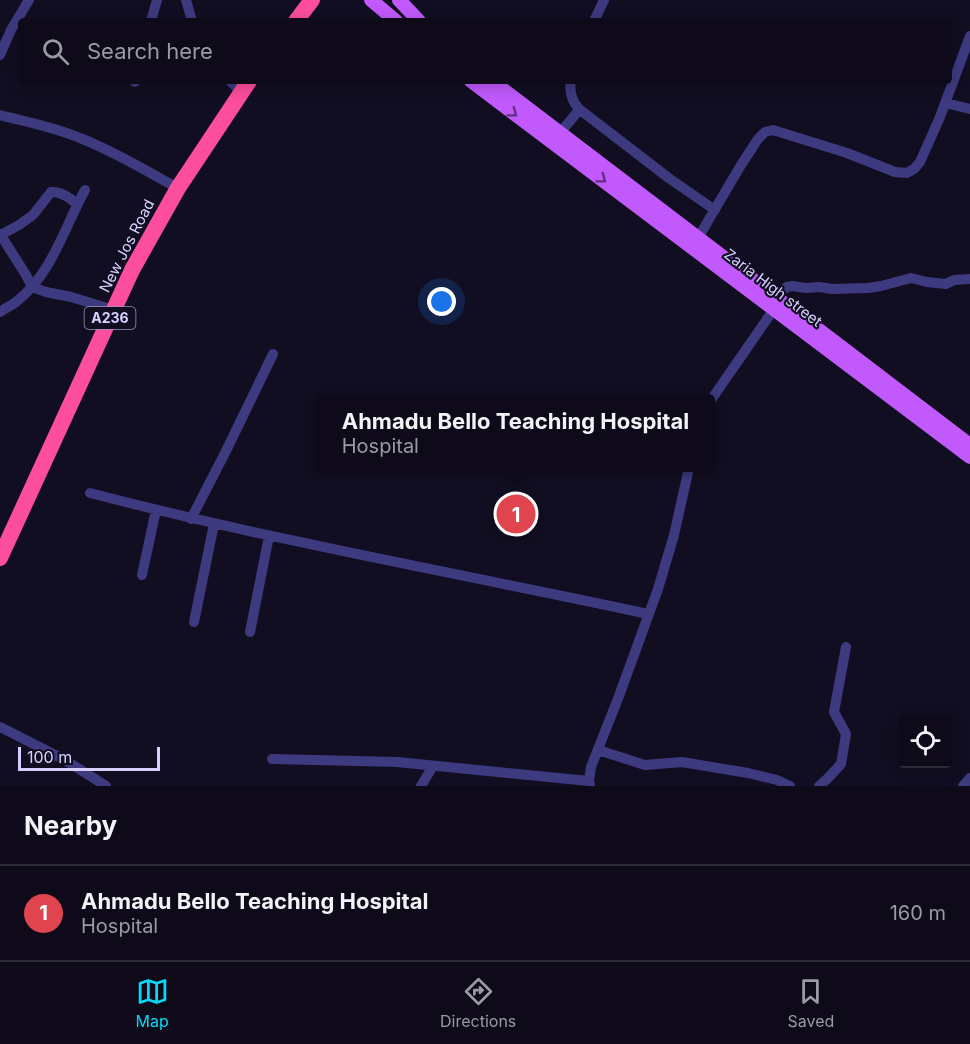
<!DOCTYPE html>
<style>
body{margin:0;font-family:Inter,sans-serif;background:#1c1827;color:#f1f3f6}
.controls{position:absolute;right:18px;bottom:18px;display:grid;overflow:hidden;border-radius:6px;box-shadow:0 3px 15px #0003}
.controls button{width:54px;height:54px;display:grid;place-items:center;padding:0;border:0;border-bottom:2px solid #2e2b39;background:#0e0a1a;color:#f1f3f6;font:30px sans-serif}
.scale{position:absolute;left:18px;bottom:15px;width:142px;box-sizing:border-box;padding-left:6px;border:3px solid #d6d0fe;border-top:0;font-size:16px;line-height:21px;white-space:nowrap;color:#d6d0fe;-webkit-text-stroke:4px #120e22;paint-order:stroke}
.you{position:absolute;left:442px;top:302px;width:21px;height:21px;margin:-15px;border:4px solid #fff;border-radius:50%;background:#1a73e8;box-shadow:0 0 0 9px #1a73e833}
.badge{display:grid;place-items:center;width:39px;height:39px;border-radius:50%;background:#04daf6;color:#fff;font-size:20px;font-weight:700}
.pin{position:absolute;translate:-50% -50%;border:3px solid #fff;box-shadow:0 2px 6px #0006}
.popup{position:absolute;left:316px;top:394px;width:399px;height:78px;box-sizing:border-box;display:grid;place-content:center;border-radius:6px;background:#0e0a1a;filter:drop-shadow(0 2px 4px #0005);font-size:20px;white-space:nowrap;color:#9b9aa2}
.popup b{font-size:22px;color:#f1f3f6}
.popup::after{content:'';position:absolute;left:50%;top:100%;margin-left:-12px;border:12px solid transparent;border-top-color:#0e0a1a}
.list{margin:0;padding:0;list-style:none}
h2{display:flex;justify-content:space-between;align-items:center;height:78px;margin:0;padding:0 24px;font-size:26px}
h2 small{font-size:20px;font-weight:400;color:#9b9aa2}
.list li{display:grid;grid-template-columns:39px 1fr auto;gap:18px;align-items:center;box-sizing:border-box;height:96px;padding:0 24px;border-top:2px solid #2e2b39}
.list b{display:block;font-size:22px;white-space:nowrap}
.list p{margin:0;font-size:20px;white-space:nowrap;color:#9b9aa2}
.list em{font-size:20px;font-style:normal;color:#9b9aa2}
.icon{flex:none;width:33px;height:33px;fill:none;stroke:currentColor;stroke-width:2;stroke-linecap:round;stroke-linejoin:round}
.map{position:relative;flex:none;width:970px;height:786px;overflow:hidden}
.search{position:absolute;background:#0e0a1a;box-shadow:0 3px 15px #0003;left:18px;right:18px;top:18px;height:66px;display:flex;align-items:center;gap:15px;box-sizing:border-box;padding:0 21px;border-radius:6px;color:#9b9aa2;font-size:22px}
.sheet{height:174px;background:#0e0a1a}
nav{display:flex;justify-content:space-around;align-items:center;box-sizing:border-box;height:84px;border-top:2px solid #2e2b39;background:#0e0a1a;font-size:16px;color:#9b9aa2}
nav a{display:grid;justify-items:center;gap:3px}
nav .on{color:#04daf6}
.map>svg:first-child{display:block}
</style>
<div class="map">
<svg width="970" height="786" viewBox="0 0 970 786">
<rect width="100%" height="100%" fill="#120e22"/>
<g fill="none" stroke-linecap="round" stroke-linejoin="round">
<path stroke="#3d3a80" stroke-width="10" d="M186,0L192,21
M151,21L157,0
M594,21L604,0
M0,55L11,30L29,0
M230,81L242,93
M571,81C569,92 572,101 579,109L670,179L715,210
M135,82V81
M945,103L970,109
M0,115C27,122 54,127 80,138C114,151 146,171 178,188
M560,133L579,110
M0,234L26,275L32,287L46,292L71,297L114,310
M1,235L19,225L33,215L51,192C61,191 70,198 77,204
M698,238L741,165L758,139L765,132L773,130L847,153L895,172L907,173L914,169L920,162L940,117L970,36
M777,299L782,291L787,287L792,286L806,288L819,287L832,289L868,288L881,286L911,278L927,282L946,284L954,280L970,279
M0,312C5,308 11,306 16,302C52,274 64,228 85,190
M711,400L774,309
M90,493C275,541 462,574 648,614
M191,519L227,449L273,354
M142,575L156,510
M194,622L214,524
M250,632L269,536
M0,727L65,760L106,786
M598,750L645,765L682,762L748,773L777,780L790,786
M272,759L397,762L589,781
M421,786L433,766
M590,786L589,781L591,767L619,696L658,589L674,535L689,468
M819,786L827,779L841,764L846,734L834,712L846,647
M963,786L970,778"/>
<path stroke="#c159fc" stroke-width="14" d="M371,0L396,21
M399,0L419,21
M471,81L970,457
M492,81L970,445"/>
<path stroke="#fc4d9e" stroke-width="16" d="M296,21L312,0
M0,558L132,270L178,188L249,81"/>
</g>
<defs><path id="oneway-chevron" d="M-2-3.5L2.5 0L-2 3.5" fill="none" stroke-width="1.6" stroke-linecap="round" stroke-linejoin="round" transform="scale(1.5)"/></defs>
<g stroke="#613084">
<use href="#oneway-chevron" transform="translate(513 113) rotate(37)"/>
<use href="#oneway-chevron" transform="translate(602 179) rotate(37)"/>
</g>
<g text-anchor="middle" stroke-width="4.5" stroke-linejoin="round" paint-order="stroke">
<rect fill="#120e22" stroke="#9b96bc" stroke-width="1.5" x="84.5" y="307" width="51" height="22" rx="4.5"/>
<g font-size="14" font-weight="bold" fill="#d6d0fe">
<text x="110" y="323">A236</text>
</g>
<g font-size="15" fill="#d6d0fe" stroke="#120e22">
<text transform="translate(127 246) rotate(-63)" y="5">New Jos Road</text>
<text transform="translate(773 288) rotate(37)" y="5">Zaria High street</text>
</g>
</g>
</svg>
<div class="controls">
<button><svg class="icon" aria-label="locate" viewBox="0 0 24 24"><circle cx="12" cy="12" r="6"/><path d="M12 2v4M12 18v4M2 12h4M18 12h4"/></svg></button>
</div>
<div class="scale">100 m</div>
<div class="you"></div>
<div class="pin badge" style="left:516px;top:514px;background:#e0444e">1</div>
<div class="popup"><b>Ahmadu Bello Teaching Hospital</b>Hospital</div>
<div class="search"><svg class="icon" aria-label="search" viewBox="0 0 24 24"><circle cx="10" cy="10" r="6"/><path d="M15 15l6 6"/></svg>Search here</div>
</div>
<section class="sheet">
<h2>Nearby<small></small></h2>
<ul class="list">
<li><span class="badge" style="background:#e0444e">1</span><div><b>Ahmadu Bello Teaching Hospital</b><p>Hospital</p></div><em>160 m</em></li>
</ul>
</section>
<nav>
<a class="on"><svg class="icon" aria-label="map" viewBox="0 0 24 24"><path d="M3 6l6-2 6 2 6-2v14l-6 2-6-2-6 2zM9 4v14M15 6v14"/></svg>Map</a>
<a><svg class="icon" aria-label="directions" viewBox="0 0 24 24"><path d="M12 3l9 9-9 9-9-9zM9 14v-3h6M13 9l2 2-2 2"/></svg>Directions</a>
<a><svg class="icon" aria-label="saved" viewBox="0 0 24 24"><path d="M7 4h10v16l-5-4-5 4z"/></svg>Saved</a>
</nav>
